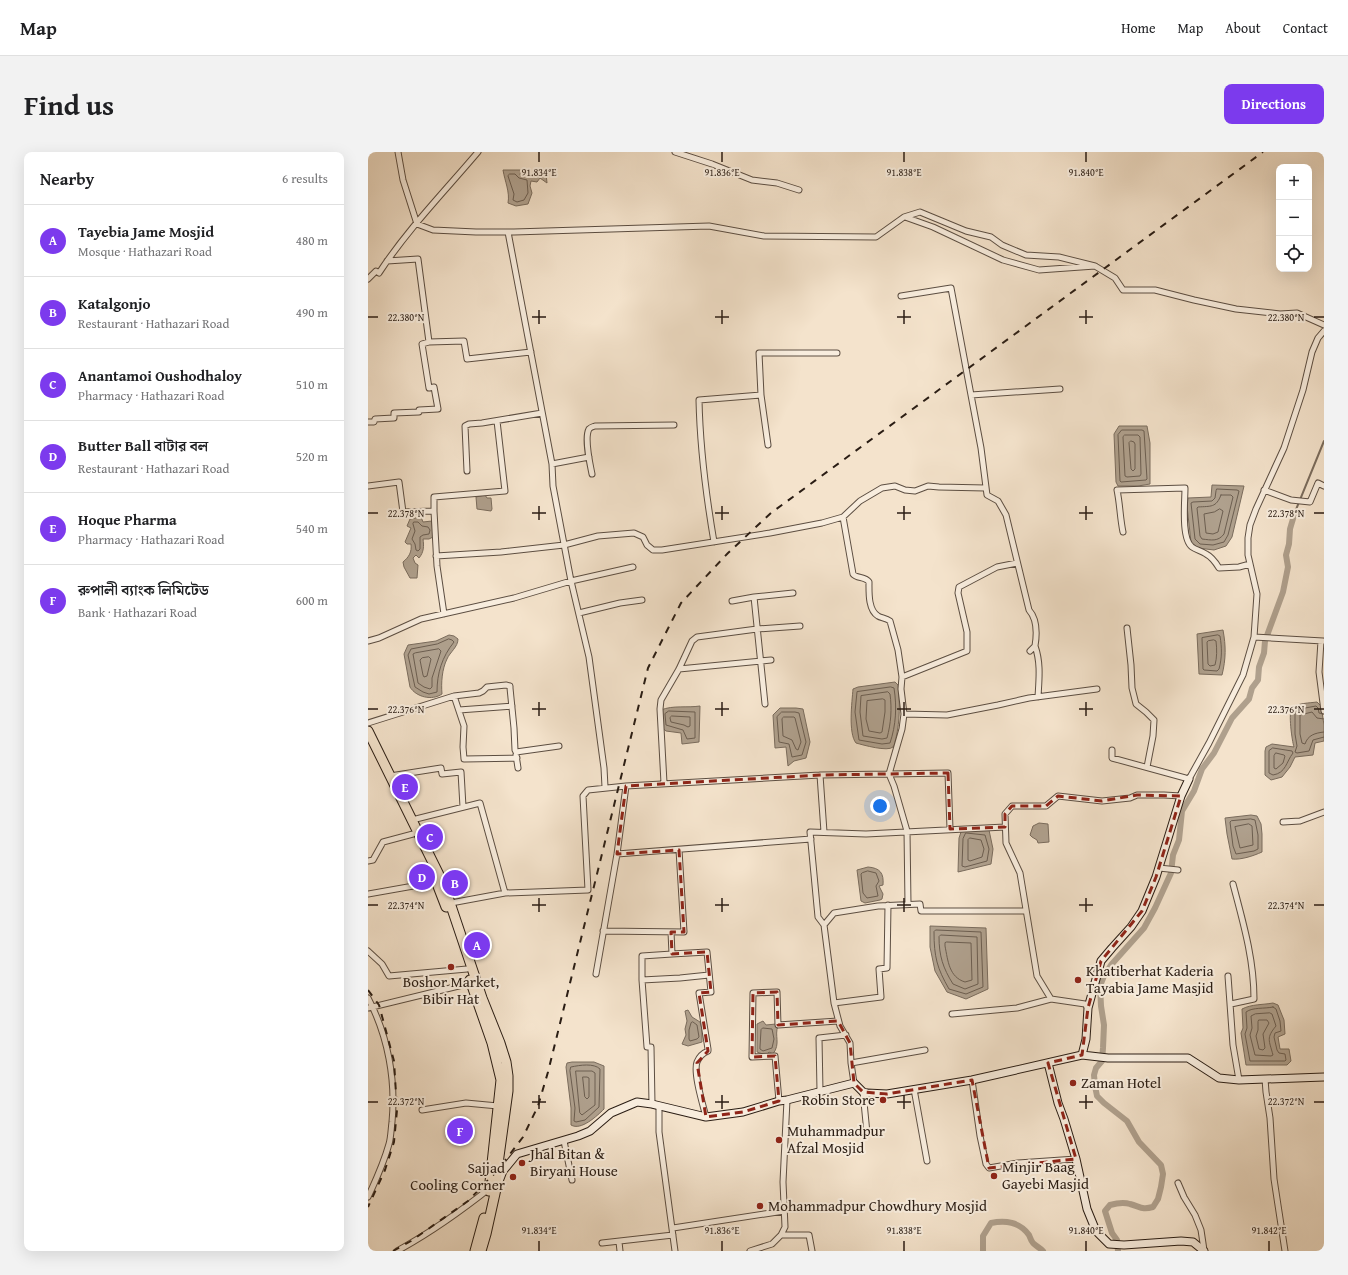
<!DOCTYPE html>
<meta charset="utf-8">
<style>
body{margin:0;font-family:"Gentium Book Plus","Noto Serif Bengali",serif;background:#f2f2f2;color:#202124}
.controls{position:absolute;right:12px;top:12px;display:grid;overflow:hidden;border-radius:8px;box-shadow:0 4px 16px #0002}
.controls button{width:36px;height:36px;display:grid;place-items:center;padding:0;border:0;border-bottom:1px solid #e0e0e0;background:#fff;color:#202124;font:20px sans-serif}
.you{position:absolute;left:512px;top:654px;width:14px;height:14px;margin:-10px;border:3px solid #fff;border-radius:50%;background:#1a73e8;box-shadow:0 0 0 6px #1a73e833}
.badge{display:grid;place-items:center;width:26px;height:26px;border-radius:50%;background:#7c3aed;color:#fff;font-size:13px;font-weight:700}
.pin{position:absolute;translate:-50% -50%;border:2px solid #fff;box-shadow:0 1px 4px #0006}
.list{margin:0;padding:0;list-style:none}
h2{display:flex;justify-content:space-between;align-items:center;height:52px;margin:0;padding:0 16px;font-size:17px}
h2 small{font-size:13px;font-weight:400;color:#757577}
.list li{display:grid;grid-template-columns:26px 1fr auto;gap:12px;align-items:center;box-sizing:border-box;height:72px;padding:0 16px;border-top:1px solid #e0e0e0}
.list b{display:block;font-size:15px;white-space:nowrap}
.list p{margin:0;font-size:13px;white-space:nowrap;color:#757577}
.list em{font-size:13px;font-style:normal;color:#757577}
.icon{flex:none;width:22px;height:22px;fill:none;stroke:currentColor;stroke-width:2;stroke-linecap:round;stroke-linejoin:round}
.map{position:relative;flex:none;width:956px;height:1099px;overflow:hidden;border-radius:8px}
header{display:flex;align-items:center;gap:24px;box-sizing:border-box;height:56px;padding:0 20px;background:#fff;border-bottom:1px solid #e0e0e0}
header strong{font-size:19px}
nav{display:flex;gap:22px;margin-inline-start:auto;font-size:14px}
.intro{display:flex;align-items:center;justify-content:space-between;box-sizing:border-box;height:96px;padding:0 24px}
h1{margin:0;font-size:28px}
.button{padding:10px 18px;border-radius:8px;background:#7c3aed;color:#fff;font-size:14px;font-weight:700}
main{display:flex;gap:24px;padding:0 24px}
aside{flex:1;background:#fff;border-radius:8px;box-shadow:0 4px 16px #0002}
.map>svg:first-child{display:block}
</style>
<header>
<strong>Map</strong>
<nav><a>Home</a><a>Map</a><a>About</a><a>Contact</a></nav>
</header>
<div class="intro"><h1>Find us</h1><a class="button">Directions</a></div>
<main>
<aside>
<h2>Nearby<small>6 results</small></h2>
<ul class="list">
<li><span class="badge">A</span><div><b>Tayebia Jame Mosjid</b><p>Mosque · Hathazari Road</p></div><em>480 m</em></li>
<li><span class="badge">B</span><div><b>Katalgonjo</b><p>Restaurant · Hathazari Road</p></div><em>490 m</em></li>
<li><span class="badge">C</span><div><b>Anantamoi Oushodhaloy</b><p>Pharmacy · Hathazari Road</p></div><em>510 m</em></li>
<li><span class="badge">D</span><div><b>Butter Ball বাটার বল</b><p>Restaurant · Hathazari Road</p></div><em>520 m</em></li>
<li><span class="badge">E</span><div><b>Hoque Pharma</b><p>Pharmacy · Hathazari Road</p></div><em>540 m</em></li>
<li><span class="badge">F</span><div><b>রুপালী ব্যাংক লিমিটেড</b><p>Bank · Hathazari Road</p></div><em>600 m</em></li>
</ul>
</aside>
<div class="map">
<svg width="956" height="1099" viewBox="0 0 956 1099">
<rect width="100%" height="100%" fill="#f4e3cc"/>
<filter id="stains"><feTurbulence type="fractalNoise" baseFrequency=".005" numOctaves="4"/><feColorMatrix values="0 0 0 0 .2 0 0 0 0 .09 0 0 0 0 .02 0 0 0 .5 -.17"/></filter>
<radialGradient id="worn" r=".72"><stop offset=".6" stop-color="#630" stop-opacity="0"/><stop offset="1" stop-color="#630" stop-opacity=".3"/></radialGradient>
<path fill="#afa08d" stroke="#7a6c5d" d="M135,18H153L152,23L178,21L179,31L172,26L169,30L163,29L162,34L164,41L160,52L148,54L140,51C142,40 137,30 135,18Z
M751,274H779L782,291V332L770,334H750L748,330L746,282Z
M844,333L876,334L864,385L858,394L846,398L830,396L823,390L819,354L820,346L843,345Z
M117,343L119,346H123L124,357L123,359L109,357L108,345Z
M53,365L55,370L64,369L65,385L61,387H55C56,394 56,400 51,406L48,403L45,406L47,411L50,413L49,426H42L36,415L35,410C41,405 44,400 43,392H39L37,390L43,376L39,374L42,367Z
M855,478C858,494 858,507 854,523L831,522L829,482Z
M81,483L86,484L90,487C90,495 82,500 79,507C74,517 73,531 74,542C64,549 48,545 42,535L36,502L40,493L68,489Z
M527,530L530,533C532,551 532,568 528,586C527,588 527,593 525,595C520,600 495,593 488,591C480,581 484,550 485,537L490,535Z
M949,550L953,554L956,573V589L947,591L945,603L927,605L922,615L914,625L903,628L897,623V599L898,595L904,592L926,595C924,589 920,560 924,556C929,551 942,551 949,550Z
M332,554L331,590L314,592L313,581L298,579L293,575V558C305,553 319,556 332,554Z
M412,556H428L435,557L442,590L438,606L426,609L420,614L418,595L407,596L405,563Z
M883,663L889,664L893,672L894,682V700C885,704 873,708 864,707L859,682L857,666Z
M671,671L680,672L681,690L670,691L669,688L664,685L662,683L665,674Z
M594,677L621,678L625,697L623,712L590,720L591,686Z
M500,715C512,716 516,721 515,733L511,734L515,742L514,747L512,748L497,751L493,749L489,718Z
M562,774L618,776L620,837L598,847L579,840L567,819L562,795Z
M905,851L910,853L916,868L917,882L910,885L912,897H921L923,909L919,913H878L873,881L875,876L874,857C884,852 894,853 905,851Z
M320,858L324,865L332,870L334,877V890L320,894L314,892L318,883L317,877L319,869L317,859Z
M395,869L398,873L408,872L410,874C406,884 413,891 405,902L401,900L398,903L389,900V872Z
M204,910H226L236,914V957C229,964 213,979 203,973V956L198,915L199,911Z"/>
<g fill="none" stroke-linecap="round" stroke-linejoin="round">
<path stroke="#6c5e50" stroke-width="1" d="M142,22H147L151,26L159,28L160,41L156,48L149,50L145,48L146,42L140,24Z
M754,278H774L776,279L779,327L778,328L753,330L752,329L750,283Z
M757,283H770L772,285L773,322L772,324L759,325L757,324L755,285Z
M763,289L766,290L767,292V317L765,319L763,317L761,291Z
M849,337L869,338L871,339L860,383L856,390L845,393L832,392L827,387L823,351L825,350L844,349L847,346L848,339Z
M853,343H863L865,345L856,382C850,390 843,388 834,387L832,384L829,356L830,355C843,354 848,356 853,343Z
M852,357L855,359L850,380L845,382L838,381L836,362L846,360Z
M46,370H50L54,374L60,375L62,378L61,382L55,383L52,385V397L50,399L48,398L47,392L44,387L47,379L45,372Z
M850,483L852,484C854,496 854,506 851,517L849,519L836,518L835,517L834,486Z
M81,487L84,488L86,490C74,505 69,521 69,540L61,542L55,540L47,535L40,503L43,497L69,492Z
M846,488L848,489C849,497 849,506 847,513L842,514L840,512L839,490L840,489Z
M71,497L73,499L64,526V535L62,537L56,535L50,531L45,502L47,501Z
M61,505L63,507L59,524L56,525L55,523L52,508L54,506Z
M523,535L526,536C529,555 528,573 522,591L514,592L491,588L487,560L489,540Z
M520,540L522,542C524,557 523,571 519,586L514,587L495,584L492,560L493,544Z
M515,547L517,548V560L514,580L512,581L501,579L498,567L499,549Z
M301,559L327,560V586L319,587L315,578L298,573L297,562Z
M414,560H427L431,561L438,590L434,603L424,605L421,592L411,590L409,565Z
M955,562L951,561L950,556L948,554L937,556L927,559V582L929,594L927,600L929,601L941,599L945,588L956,585
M304,564L322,565V574L320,575L316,573L303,570L302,566Z
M416,565H426L427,566L433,590L430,598L428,597L424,588L415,584L414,567Z
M956,567L949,566L944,560L932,563V582L934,591L937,592C940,583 947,581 956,580
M905,596L924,599L925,601C918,610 918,621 905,623L901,621V599Z
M908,601L916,603L917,604L915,611L908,617L906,616V604Z
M883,667L887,668L890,683V697L886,699L868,702L865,694L862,670L863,669Z
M881,672L884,674L885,693L872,696L867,675Z
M598,681L617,683L621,697L619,709L597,715L594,714L595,687Z
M602,686L613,688L616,697L614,705L602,709L600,708V688Z
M500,719L508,721L511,729L508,734L510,744L499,746L495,741L493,722L494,721Z
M568,778L613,780L615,835L598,842L581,837C569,816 566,805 566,780Z
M573,783L609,785L610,832L597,837L585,832C575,816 571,804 571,785Z
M579,790L603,791L604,828L597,830C581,825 580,809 577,794V791Z
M905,855L908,857L912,869L913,879L907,881L906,885L909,898L911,901L917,902L918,908L917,909H882L877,882L879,876L878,860C885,855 896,857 905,855Z
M902,861L904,862L908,874C898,886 901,888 905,903L903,904L887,903L882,883L884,876L883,864L887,862Z
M891,868H899L901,871L895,882L897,896L895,898L891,897L888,884L890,878V870Z
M325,870L329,873L331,885L329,887L322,889L321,887V878L323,871Z
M395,876L404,877L406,887L404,896L395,899L392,897V895L393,878Z
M203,915C212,913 226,911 232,917L231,955L217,968L208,970L206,969L207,956L202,919Z
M208,919H224L227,921V953L214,963L212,961Z
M215,925H219L221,926V945L219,947L217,945Z"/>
<path stroke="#7a6c5d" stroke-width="2" d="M927,360L956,289"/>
<path stroke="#afa08d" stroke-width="6" d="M615,1099V1084L623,1071C637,1068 652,1070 661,1083C662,1085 663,1089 665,1091C668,1094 672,1096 675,1099
M750,1099L749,1088L744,1081L737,1059L742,1053C749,1051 756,1050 762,1052C773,1055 774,1058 785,1055L790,1047L793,1035L795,1022L793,1013L771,990L759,969L736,951L729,944L727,934L726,923L728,916L734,909L735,896L736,873L733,854L732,834L736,824L743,813L776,776L787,756L803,721L805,703L811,688L814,659L826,639L834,617L846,601L864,566L881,547L884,536L890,528L891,515L896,501L897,489L915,440L920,415L918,403L921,392L922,377L927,360"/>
<defs>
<path id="street" d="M30,0L35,28L49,72L65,78L108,80H146L341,74L396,84L508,85L536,65L552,60L598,79L623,85L634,93L658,103L691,105L727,114
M307,0L344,12L384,28L409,31L431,38
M537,65L565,75L635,108L671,118L727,114L747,126L755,138H787L826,148L868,157L912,162L929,161L956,173
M140,80L184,312L185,334L203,429L221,505L236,616L237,635
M0,127L8,119L11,121C39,78 77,39 110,0
M533,144L583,136L603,243
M61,190L96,189L99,207L163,200
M393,243L400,293
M0,270H6L7,267L26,266V261L51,260V258L70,257L66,235L61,236L54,192L61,190L50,107L19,109
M184,312L221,305
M99,319L97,274L101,272L114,271L174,261
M224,322C222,312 216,286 221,277C223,275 224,275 227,274L306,273
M0,334L31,330L35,360L66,359L69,414L76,462
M896,338L923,348L942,350L950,331L956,334
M66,359V345L137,339L129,269
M475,365L485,422C489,427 497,424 501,430C501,440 500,458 510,464C513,466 518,466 522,469L530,498L534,525L533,537L536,562L534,577L521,622L580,621L582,677
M755,380C752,366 752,352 749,338L817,336C817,349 813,387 824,395C828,398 834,399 838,402C844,405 848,411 851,416L871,415L882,412
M346,390C338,343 332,296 331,248L393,243L391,201H469
M68,404L133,400L196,393L230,384L266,381L275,385L279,393L285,398H294L402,381L454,371L475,365L492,349L514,336L527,334L537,338L547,339L560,334L571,335L617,336
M364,449L386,445
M211,461L252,451L274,448
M759,476L763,513L764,536L768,552L778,560L786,568L785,584L779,615
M886,485L955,489
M0,489L11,486L53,467L146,446L203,429L265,415
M953,489L951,520L956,559
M667,494C673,511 671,527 670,545
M662,499L667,494C669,482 669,467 661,458L638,363L630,349L619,343L613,296L603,243L692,237
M311,517L403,508
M534,525L599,499V480L590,441L591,435L629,415L649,411
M86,544L96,574L95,595L96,607L149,606
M397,552L386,445L425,441
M91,558L144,554
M536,562L579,563L630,553L661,546L729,537
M0,571L86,544L111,541L115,539L119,535L138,533L142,534V536L146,576L147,598L148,600L191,594
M744,598V606L821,627L841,591L875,523L886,485L889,442L880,403V386L882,373L888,357L916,296L935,238L944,200L950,186L956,179
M148,603L150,616
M452,623L456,680
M22,624L73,616L74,622L93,620L95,655
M296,631L292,557L293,548L311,517L324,489L329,485L389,477L432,474
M44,668L112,651L137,741
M915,670L932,669L956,660
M249,702L443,687
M0,709L5,708L15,690L45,682
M791,716L810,718
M0,742L68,730
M83,751L137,741L220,738L215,644L220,638L258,634L452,623L521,622L526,634L539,679L540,752
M456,773L466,761L510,754L552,752L553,759H658
M235,779L316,780L311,698
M303,780L304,802L339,800L343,840L331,841L340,897V899C335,901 331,905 329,910C325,921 335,953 338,965
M0,799L14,812L21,824L99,817
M228,822L249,702L258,634
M860,824L865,893L871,928
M274,828V804L304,802
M0,846C20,884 28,928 24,970C23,977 23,985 21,992C16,1010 8,1028 0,1045
M466,851L513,845L511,817L519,816L520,753
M863,852L886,847C886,807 875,770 865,732
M0,856L103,831
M720,856L717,852L683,847L669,824L652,721L638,691L637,662L644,654H678L690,644L734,649L762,646L769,643H796L813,644
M584,862L649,856L683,847
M483,911L557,898
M897,927L898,940L902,966L906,1027L917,1099
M604,928L612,984L618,1012L621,1016L650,1011L708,1007
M486,931L483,911L482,891L472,874L466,851L456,773L450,765L442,680L498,682L637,675
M546,937L559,1009
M452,939L451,886L478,883
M495,940L499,981
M411,949L407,904L384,905L385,841L409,840L410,873L470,869
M284,952L283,895H279L274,828L312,826L341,823
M291,955V980L307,1099
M54,958L98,951L130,954
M196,989L204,1028
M810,1031L816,1045L827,1063L833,1078L836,1098
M305,1076L416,1059
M413,1083H441L444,1099
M251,1090L252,1099
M234,1091L305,1083
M29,1099C62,1081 93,1059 122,1036
M382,1099L404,1092L413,1083L417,1075L415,1030L419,948"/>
<path id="secondary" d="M714,903L718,887L720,856L733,809L744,796L763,775L774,759L788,725L813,644L821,627
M680,911L690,951L696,967L708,1007L719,1057L728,1079L741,1092L756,1093L813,1089L825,1090L836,1099
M130,1032L135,1019L149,1002L210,984L222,979L243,961L269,950L284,952L338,965L375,960L411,949L419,948L486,931L495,940L499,941L519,942L604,928L714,903L740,906H820L851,926L871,928L956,925"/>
<path id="highway" d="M0,579L76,733L114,846L132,891L138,910L140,924V939L129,1019L128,1037L118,1082L113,1099
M66,724L78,755
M102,828L124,891L133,928L121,1039
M107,1099L116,1066"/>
</defs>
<use href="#street" stroke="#5c4e42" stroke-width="7"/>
<use href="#secondary" stroke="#2a1d14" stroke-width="9"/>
<use href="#highway" stroke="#2a1d14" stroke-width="11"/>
<use href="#street" stroke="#f8edde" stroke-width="5"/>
<use href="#secondary" stroke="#f8edde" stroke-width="7"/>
<use href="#highway" stroke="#f4e3cc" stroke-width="9"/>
<path stroke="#2a1d14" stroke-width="2" stroke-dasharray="7 7" stroke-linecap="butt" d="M0,838L11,853L26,909L29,958L26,990L17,1018L0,1055
M25,1099L43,1089L100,1049L129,1019L155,985L170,954L180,920L280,516L313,451L360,401L403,361L895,0"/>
</g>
<path fill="none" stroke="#8f2418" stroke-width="3" stroke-dasharray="8 5" stroke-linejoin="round" d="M580,621L582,677L637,675V662L644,654H678L690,644L734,649L769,643L813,644L788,725L774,759L733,809L720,856L714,903L680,911L708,1007L621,1016L604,928L519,942L495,940L486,931L482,891L470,869L410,873L409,840L385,841L384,905L407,904L411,949L375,960L338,965L329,911L340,899L331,841L343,840L339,800L304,802L303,780H316L311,698L249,702L258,634L452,623Z"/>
<path fill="none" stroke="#2a1d14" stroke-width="1.5" d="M171,0V10M354,0V10M536,0V10M718,0V10M171,158V172M354,158V172M536,158V172M718,158V172M0,165H10M164,165H178M347,165H361M529,165H543M711,165H725M946,165H956M171,354V368M354,354V368M536,354V368M718,354V368M0,361H10M164,361H178M347,361H361M529,361H543M711,361H725M946,361H956M171,550V564M354,550V564M536,550V564M718,550V564M0,557H10M164,557H178M347,557H361M529,557H543M711,557H725M946,557H956M171,746V760M354,746V760M536,746V760M718,746V760M0,753H10M164,753H178M347,753H361M529,753H543M711,753H725M946,753H956M171,943V957M354,943V957M536,943V957M718,943V957M0,950H10M164,950H178M347,950H361M529,950H543M711,950H725M946,950H956M171,1089V1099M354,1089V1099M536,1089V1099M718,1089V1099M901,1089V1099"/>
<g fill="#8f2418" stroke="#f8edde" stroke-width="1.5">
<circle cx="83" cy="815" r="4"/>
<circle cx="710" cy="828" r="4"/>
<circle cx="705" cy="931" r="4"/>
<circle cx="515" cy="948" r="4"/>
<circle cx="411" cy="988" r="4"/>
<circle cx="154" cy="1011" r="4"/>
<circle cx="626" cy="1024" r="4"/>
<circle cx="145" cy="1025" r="4"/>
<circle cx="392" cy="1054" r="4"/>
</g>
<g text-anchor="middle" stroke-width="4" stroke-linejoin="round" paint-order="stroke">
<g font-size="15" fill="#2a1d14" stroke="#f8edde" text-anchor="start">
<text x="718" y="824">Khatiberhat Kaderia<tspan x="718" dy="17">Tayabia Jame Masjid</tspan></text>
<text x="83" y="835" text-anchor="middle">Boshor Market,<tspan x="83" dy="17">Bibir Hat</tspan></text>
<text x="713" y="936">Zaman Hotel</text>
<text x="507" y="953" text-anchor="end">Robin Store</text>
<text x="419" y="984">Muhammadpur<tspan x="419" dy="17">Afzal Mosjid</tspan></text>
<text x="162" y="1007">Jhal Bitan &amp;<tspan x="162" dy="17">Biryani House</tspan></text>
<text x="634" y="1020">Minjir Baag<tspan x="634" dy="17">Gayebi Masjid</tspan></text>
<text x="137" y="1021" text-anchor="end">Sajjad<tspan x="137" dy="17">Cooling Corner</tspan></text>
<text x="400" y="1059">Mohammadpur Chowdhury Mosjid</text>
</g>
</g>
<g font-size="10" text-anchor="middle" fill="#2a1d14" stroke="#f8edde" stroke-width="4" stroke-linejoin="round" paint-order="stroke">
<text x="171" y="24">91.834°E</text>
<text x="354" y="24">91.836°E</text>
<text x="536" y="24">91.838°E</text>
<text x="718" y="24">91.840°E</text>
<text x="38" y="169">22.380°N</text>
<text x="918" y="169">22.380°N</text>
<text x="38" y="365">22.378°N</text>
<text x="918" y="365">22.378°N</text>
<text x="38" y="561">22.376°N</text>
<text x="918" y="561">22.376°N</text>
<text x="38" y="757">22.374°N</text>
<text x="918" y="757">22.374°N</text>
<text x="38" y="953">22.372°N</text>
<text x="918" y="953">22.372°N</text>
<text x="171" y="1082">91.834°E</text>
<text x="354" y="1082">91.836°E</text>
<text x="536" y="1082">91.838°E</text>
<text x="718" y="1082">91.840°E</text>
<text x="901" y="1082">91.842°E</text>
</g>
<rect width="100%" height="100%" filter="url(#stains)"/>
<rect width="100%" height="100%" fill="url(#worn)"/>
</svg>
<div class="controls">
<button>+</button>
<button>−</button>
<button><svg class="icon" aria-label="locate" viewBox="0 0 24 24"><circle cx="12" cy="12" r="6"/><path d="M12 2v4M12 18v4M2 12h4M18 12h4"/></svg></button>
</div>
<div class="you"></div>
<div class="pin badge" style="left:109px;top:793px">A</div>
<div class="pin badge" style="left:87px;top:731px">B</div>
<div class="pin badge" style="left:62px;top:685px">C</div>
<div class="pin badge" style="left:54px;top:725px">D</div>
<div class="pin badge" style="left:37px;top:635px">E</div>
<div class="pin badge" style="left:92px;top:979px">F</div>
</div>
</main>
